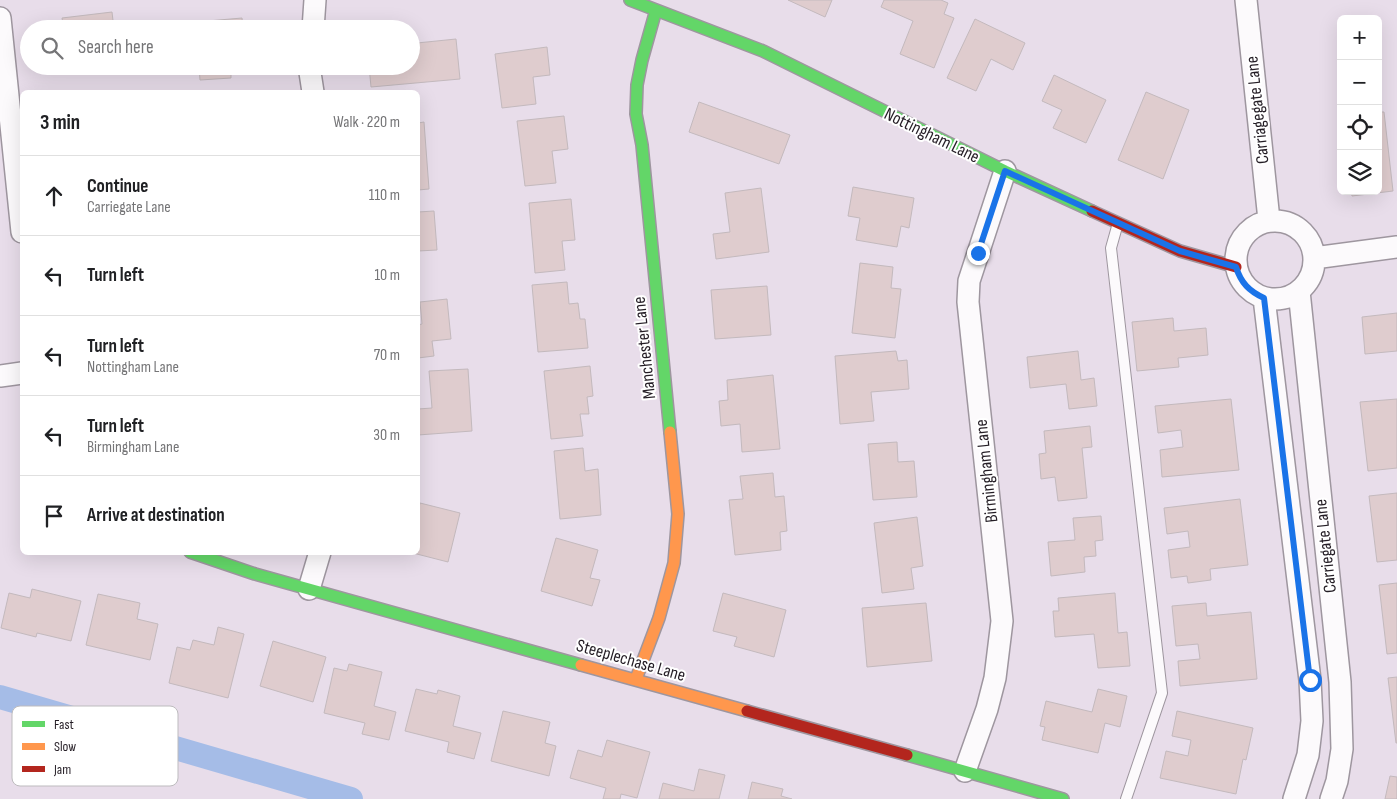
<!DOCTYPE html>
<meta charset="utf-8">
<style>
body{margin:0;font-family:"Sofia Sans Condensed",sans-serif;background:#f6f6f6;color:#202124}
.controls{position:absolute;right:15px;top:15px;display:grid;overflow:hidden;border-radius:8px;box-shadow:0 5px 20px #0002}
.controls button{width:45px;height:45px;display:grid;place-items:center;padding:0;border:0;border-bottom:1px solid #e0e0e0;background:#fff;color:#202124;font:25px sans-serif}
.stop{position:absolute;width:15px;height:15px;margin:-11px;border:4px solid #1a73e8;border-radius:50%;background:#fff}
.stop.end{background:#1a73e8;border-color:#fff;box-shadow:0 1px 5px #0008}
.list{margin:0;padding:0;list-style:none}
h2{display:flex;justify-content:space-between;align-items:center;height:65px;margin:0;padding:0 20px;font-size:21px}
h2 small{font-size:16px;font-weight:400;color:#757577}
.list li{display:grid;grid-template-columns:32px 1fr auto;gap:15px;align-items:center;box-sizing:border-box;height:80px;padding:0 20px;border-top:1px solid #e0e0e0}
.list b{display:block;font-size:19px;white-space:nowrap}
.list p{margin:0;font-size:16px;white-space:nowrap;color:#757577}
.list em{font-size:16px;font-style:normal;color:#757577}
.icon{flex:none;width:28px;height:28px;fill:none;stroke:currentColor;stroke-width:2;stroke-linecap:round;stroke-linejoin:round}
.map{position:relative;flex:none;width:1397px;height:799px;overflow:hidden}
.search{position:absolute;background:#fff;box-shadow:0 5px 20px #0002;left:20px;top:20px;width:400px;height:55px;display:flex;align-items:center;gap:12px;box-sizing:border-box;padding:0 18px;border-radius:28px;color:#757577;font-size:19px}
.panel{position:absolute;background:#fff;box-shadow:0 5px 20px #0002;left:20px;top:90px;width:400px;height:465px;border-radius:8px}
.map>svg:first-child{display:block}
</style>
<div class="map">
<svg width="1397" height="799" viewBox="0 0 1397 799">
<rect width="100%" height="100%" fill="#e8ddea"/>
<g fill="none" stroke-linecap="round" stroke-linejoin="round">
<path stroke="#a5bce7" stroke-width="24" d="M0,697L351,799"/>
</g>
<path fill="#dfccce" stroke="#c3b9bd" d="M788,0H832L825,17Z
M884,0H941L948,3L944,14L954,18L934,68L900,54L913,21L881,7Z
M112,12L114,29H64L62,18Z
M242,18L243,29H196V22Z
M975,19L1025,43L1013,70L991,59L976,91L947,78Z
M411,37H416L417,43L456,39L460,79L371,87L369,66H411Z
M547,47L550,75L533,77L536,104L502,108L495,54Z
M79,66H118V68L80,72Z
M199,66H246V67L231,68V78L200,80Z
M1054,75L1106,100L1086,143L1053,128L1062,110L1042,101Z
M1146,92L1189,110L1163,179L1118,160Z
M699,102L790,135L779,164L689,132Z
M1378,112H1384L1393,191L1352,196L1351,191H1378Z
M564,116L568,149L552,151L556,183L525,186L517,121Z
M424,122L429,189L418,190V123Z
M853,187L914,198L909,228L901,226L897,247L856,240L860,218L848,216Z
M761,188L769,252L716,259L713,234L730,232L725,193Z
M571,199L575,240L562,241L565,270L535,273L529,203Z
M434,211L437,250L418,251V212Z
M860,263L893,267L891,288L901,289L895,338L852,333Z
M567,282L569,304L578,303L580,319H585L588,348L538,352L532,285Z
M767,286L771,335L715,339L711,290Z
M447,299L451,339L432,341L434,356L418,358V325L422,324L420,302Z
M1397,313V351L1365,354L1362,317Z
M1173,318L1174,331L1206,328L1208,355L1178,358L1179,367L1137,371L1132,322Z
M896,351L898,361L907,360L909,389L871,392L874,421L840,424L835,356Z
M1078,351L1081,380L1094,378L1097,406L1069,409L1066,384L1030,388L1027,357Z
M590,366L593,396L587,397L589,414H580L583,436L551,439L544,371Z
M468,369L472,431L418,435V409L432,408L429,371Z
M773,375L780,449L742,452L740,424L721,426L719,401L728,400L727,380Z
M1231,399L1239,470L1162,477L1160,450L1183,447L1181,430L1158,433L1155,406Z
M1397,399V468L1368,471L1360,402Z
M1090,426L1092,447L1082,448L1087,498L1058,501L1055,477L1041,479L1039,454L1046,453L1044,431Z
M897,442L898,462L914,461L917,497L873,500L868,444Z
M583,448L585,471L598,469L601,515L560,519L554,451Z
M773,473L775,497L784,496L787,531L780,532L781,550L735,555L729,500L743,499L740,476Z
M1397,493V560L1377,562L1369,496Z
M1240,499L1248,565L1210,569L1211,580L1188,583L1187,576L1171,578L1168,550L1190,547L1188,531L1167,534L1164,508Z
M420,503L460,513L448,562L409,552H418V513Z
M1101,516L1103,540L1095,541L1096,556L1084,557L1085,572L1051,576L1048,542L1075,540L1073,518Z
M917,517L923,566L911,568L914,589L882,593L874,523Z
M556,538L598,550L590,578L600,580L592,606L541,591Z
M1397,583V653L1387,654L1379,585Z
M32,589L81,601L71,641L37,633L36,637L1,628L9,593L30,598Z
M723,593L786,610L774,657L734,646L737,637L713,631Z
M1115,593L1118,633L1127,632L1130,666L1098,668L1094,634L1055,637L1053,611H1059L1058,598Z
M98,594L140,603L137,619L158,624L150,660L86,645Z
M926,603L932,661L867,667L862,608Z
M1206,603L1207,616L1251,612L1257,679L1180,686L1178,661L1200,659L1198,644L1176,646L1172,606Z
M218,627L244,634L228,698L169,683L177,647L190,650L193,640L214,645Z
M273,641L326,657L313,702L260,686Z
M349,664L382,672L374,706L396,712L389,740L362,734L365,723L324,713L334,668L347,671Z
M1397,677V743H1396L1388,678Z
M416,689L437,694L438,690L460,696L453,726L481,733L474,759L447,752L449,742L405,731Z
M1098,689L1127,696L1120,727L1105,723L1098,753L1042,740L1045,727L1040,726L1046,701L1092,712Z
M503,711L550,722L545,743L556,746L549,776L491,761Z
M1177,711L1253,728L1246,760L1243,759L1236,794L1160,778L1166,751L1188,756L1191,740L1172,736Z
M607,740L650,752L637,798L621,794L620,799H603L606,788L570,778L578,750L602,757Z
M699,769L725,775L719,799H659L663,783L694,791Z
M1390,776L1397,777V799H1385Z
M752,782L783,789L781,796L792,799H748Z"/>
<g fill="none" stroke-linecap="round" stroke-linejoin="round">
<defs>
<path id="lane" d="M1118,223L1111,248L1162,693L1126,799"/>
<path id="street" d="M1246,0L1269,220
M0,18L22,232
M313,29L315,0
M309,66L313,92
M1236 260a39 39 0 1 1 78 0a39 39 0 1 1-78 0Z
M1314,258L1397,247
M1299,291L1340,682L1342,749L1337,781L1331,799
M1264,298L1310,680L1312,721L1308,755L1294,799
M0,376L22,373
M309,589L320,552
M965,771L987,709L995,678L1002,621L968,302L969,281L1005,171"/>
<path id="fast" d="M630,0L763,51L1005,171L1092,211
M656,10L642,60L637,85L636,114L642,145L670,432
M190,552L255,574L581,665
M907,755L1063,799"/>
<path id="slow" d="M581,665L747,711
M636,679L659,618L674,563L678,514L670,432"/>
<path id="jam" d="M1092,211L1180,251L1236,267
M747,711L907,755"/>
</defs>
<use href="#lane" stroke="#9e969f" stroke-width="12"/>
<use href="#street" stroke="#9e969f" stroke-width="24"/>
<use href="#fast" stroke="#9e969f" stroke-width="14"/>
<use href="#slow" stroke="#9e969f" stroke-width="14"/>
<use href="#jam" stroke="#9e969f" stroke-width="14"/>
<use href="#lane" stroke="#fcfafc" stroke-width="10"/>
<use href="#street" stroke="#fcfafc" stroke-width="21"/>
<use href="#fast" stroke="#63d668" stroke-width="11"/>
<use href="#slow" stroke="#ff974d" stroke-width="11"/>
<use href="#jam" stroke="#b3261e" stroke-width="11"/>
</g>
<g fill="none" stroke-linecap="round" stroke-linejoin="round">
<path stroke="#1a73e8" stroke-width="6" d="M978,253L1005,171L1180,251L1236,267C1241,283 1249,291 1264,298L1310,680"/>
</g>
<g text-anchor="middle" stroke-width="4" stroke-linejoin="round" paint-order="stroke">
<g font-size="18" fill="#241d25" stroke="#fff">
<text transform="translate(1257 110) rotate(-96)" y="6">Carriagegate Lane</text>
<text transform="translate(932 135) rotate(26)" y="6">Nottingham Lane</text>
<text transform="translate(644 348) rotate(-96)" y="6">Manchester Lane</text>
<text transform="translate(986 471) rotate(-96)" y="6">Birmingham Lane</text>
<text transform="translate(1325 546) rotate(-96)" y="6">Carriegate Lane</text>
<text transform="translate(631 660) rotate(16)" y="6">Steeplechase Lane</text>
</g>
</g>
<rect x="12" y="706" width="166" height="80" rx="8" fill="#fff" stroke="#bdbbbe" stroke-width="1"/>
<rect x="22" y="721" width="23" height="6" fill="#63d668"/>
<rect x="22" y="743" width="23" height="7" fill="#ff974d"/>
<rect x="22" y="766" width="23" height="6" fill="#b3261e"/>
<g font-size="14" fill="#241d25">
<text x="54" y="729">Fast</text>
<text x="54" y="751">Slow</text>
<text x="54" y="774">Jam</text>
</g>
</svg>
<div class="controls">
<button>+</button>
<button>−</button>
<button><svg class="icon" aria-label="locate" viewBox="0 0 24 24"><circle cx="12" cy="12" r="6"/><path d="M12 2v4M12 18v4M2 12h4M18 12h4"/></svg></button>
<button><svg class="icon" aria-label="layers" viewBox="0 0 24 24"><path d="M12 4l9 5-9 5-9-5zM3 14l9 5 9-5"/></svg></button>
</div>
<div class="stop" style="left:1310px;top:680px"></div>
<div class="stop end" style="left:978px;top:253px"></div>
<div class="search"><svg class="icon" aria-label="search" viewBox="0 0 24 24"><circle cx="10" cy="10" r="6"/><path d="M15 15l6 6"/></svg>Search here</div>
<section class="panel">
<h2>3 min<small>Walk · 220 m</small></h2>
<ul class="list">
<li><svg class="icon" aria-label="ahead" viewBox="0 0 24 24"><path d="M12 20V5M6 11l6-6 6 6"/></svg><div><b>Continue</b><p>Carriegate Lane</p></div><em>110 m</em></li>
<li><svg class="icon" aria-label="left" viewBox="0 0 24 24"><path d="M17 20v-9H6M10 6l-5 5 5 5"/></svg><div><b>Turn left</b></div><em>10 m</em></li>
<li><svg class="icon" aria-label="left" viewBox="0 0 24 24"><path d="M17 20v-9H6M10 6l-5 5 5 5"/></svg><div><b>Turn left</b><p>Nottingham Lane</p></div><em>70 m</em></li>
<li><svg class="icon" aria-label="left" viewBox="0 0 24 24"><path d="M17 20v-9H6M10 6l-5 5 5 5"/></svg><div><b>Turn left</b><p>Birmingham Lane</p></div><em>30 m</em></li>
<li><svg class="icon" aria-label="arrive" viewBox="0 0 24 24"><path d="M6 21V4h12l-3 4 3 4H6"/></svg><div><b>Arrive at destination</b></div></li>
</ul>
</section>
</div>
